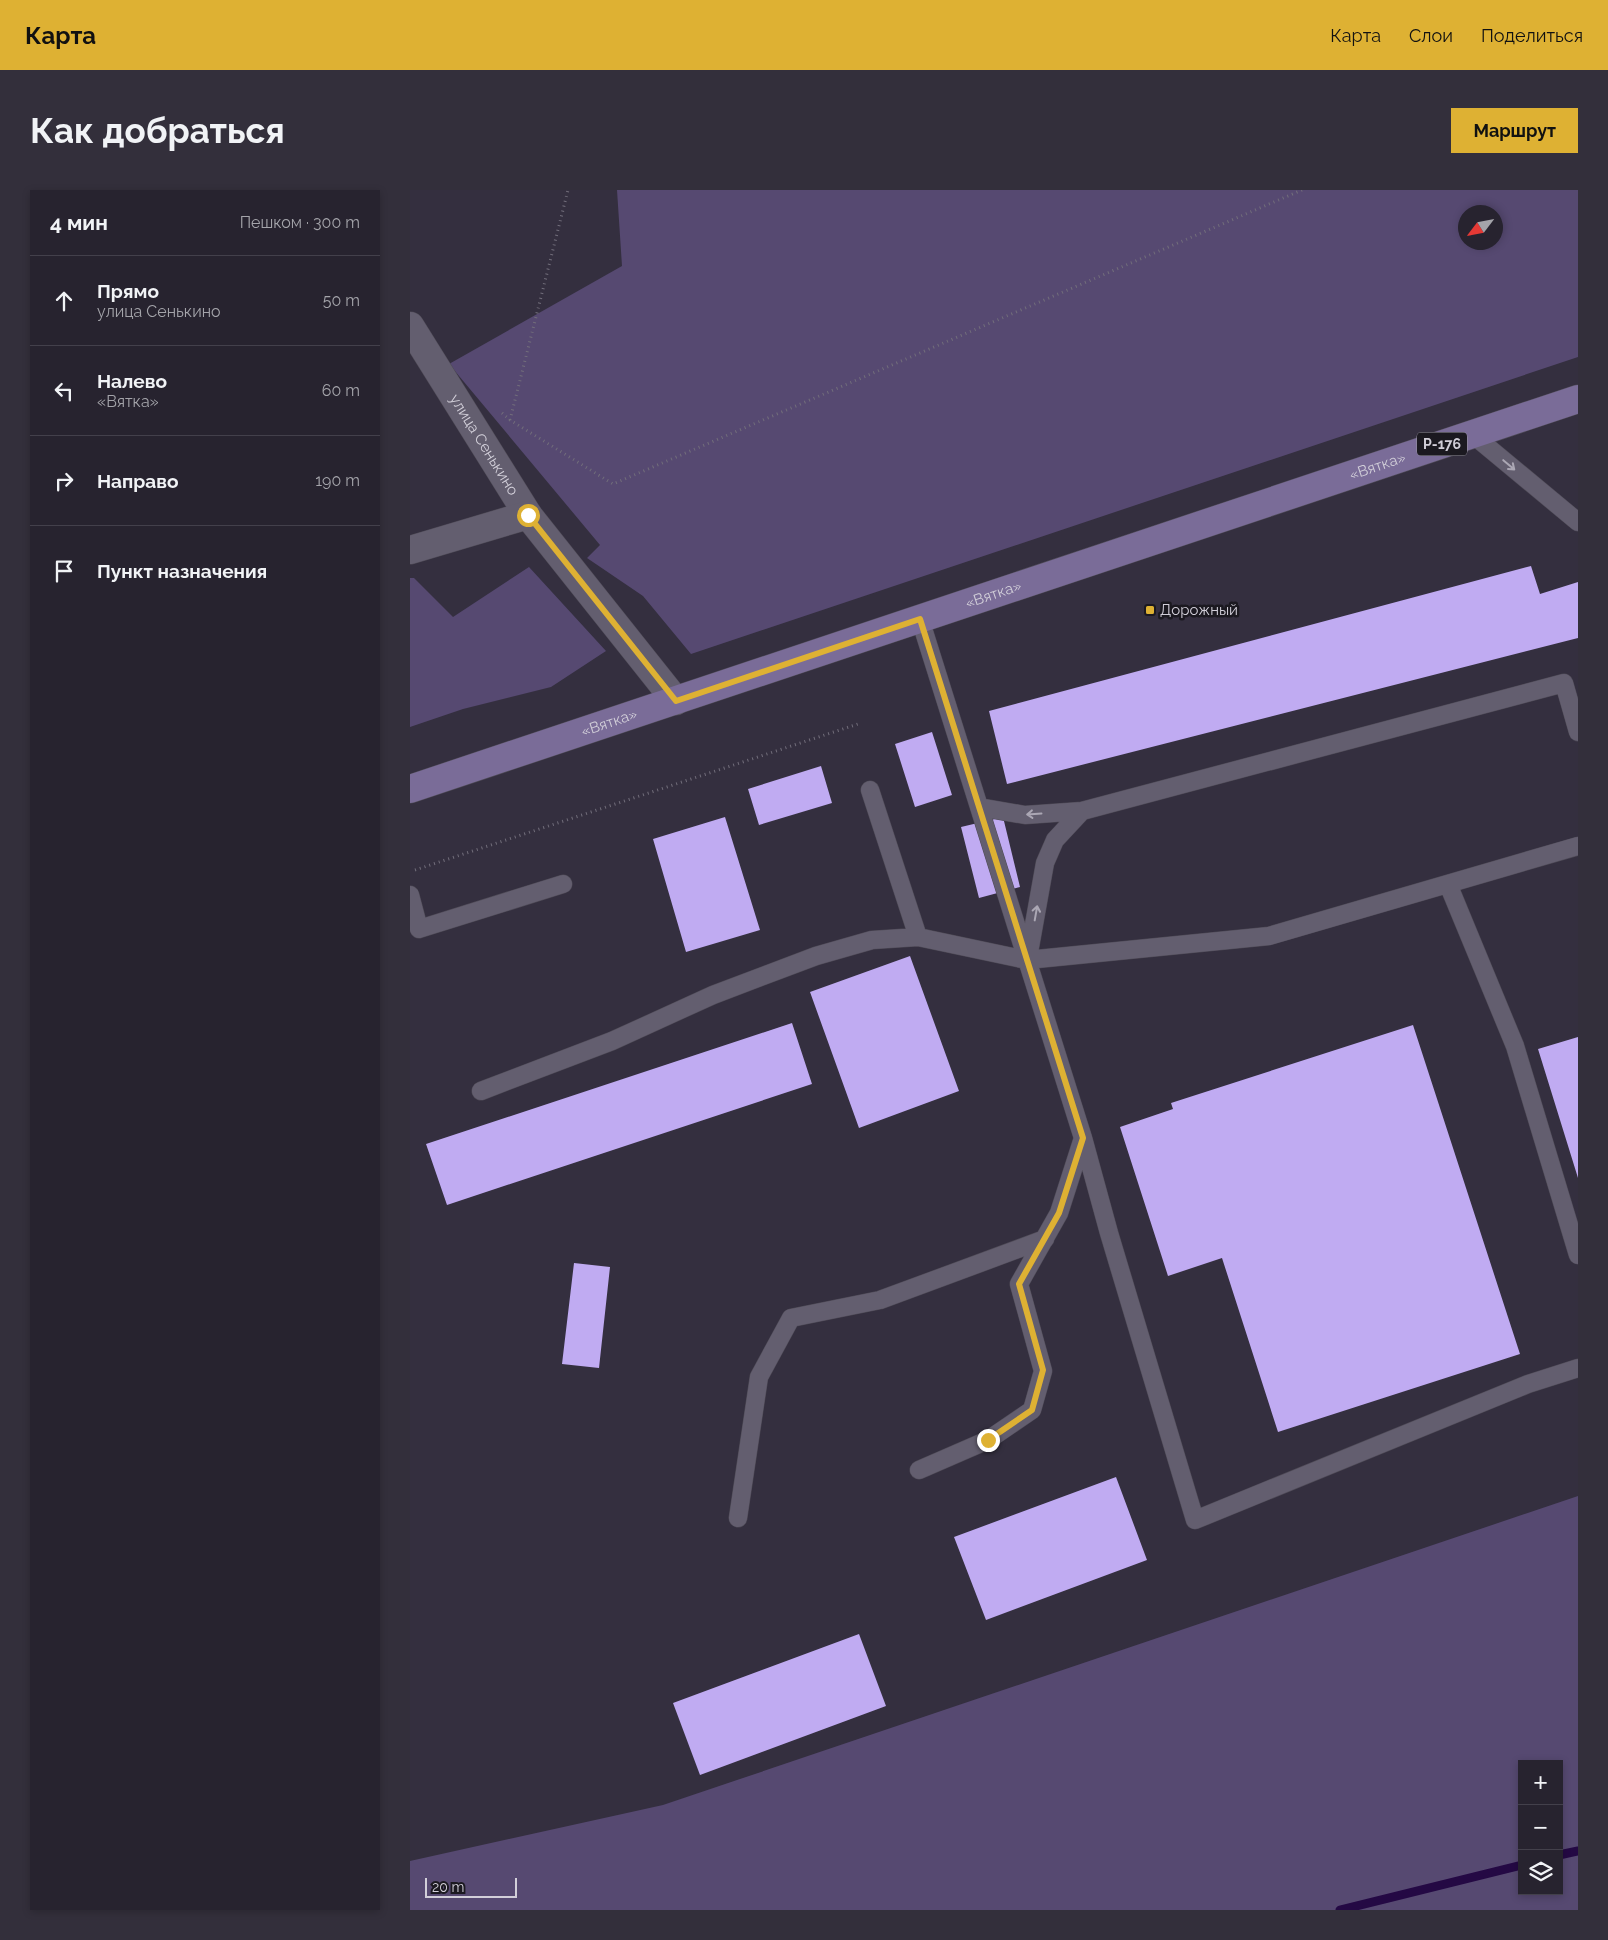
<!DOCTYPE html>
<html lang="ru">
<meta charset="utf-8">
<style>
body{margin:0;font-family:Raleway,sans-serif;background:#332f3b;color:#f1f3f6}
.controls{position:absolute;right:15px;bottom:15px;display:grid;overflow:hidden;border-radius:0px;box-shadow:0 2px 8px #0003}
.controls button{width:45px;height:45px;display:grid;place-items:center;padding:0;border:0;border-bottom:1px solid #43404b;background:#27232f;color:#f1f3f6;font:25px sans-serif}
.compass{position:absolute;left:1048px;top:15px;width:45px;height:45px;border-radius:50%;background:#27232f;box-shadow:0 2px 8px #0003;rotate:238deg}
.scale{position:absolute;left:15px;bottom:12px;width:92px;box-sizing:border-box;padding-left:5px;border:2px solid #d2cfd9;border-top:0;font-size:14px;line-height:18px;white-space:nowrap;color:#d2cfd9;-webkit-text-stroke:4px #1b1920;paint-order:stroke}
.stop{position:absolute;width:15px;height:15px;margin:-11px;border:4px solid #deb133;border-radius:50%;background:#fff}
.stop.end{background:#deb133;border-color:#fff;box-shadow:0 1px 5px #0008}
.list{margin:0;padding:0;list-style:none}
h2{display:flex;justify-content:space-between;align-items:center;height:65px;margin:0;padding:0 20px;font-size:21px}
h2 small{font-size:16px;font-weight:400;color:#a4a4aa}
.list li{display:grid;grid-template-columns:32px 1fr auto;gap:15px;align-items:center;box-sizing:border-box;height:90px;padding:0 20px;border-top:1px solid #43404b}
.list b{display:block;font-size:19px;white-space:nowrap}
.list p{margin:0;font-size:16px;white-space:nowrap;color:#a4a4aa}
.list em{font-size:16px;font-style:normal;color:#a4a4aa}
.icon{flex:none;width:28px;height:28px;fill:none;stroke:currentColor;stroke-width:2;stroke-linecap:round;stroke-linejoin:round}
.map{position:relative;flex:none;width:1168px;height:1720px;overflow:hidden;border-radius:0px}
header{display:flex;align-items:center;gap:30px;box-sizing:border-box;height:70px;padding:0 25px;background:#deb133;color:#111}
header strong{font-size:24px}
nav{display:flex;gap:28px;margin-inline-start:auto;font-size:18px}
.intro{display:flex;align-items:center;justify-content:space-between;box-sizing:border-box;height:120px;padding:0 30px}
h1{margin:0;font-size:35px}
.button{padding:12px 22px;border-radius:0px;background:#deb133;color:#111;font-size:18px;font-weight:700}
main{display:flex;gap:30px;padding:0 30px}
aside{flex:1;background:#27232f;border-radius:0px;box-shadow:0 2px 8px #0003}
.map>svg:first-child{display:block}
</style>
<header>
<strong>Карта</strong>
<nav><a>Карта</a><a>Слои</a><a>Поделиться</a></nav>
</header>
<div class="intro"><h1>Как добраться</h1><a class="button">Маршрут</a></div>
<main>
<aside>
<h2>4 мин<small>Пешком · 300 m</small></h2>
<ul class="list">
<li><svg class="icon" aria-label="ahead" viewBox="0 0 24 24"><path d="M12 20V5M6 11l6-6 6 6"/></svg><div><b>Прямо</b><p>улица Сенькино</p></div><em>50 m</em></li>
<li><svg class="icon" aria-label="left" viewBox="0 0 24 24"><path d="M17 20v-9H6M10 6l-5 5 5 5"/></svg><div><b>Налево</b><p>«Вятка»</p></div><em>60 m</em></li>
<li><svg class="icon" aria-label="right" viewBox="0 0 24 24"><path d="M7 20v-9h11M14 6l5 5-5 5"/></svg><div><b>Направо</b></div><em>190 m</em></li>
<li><svg class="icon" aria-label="arrive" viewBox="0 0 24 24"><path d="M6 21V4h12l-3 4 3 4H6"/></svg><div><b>Пункт назначения</b></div></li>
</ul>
</aside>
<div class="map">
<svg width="1168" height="1720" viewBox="0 0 1168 1720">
<rect width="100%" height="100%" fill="#342f3f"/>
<path fill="#564971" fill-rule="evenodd" d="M207,0H1168V167L281,464L233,406L177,368L190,355L39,174L212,76ZM1056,22H1086V52H1056Z
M119,377L196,461L141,497L53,519L0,537V388H4L43,427Z
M1168,1306V1720H0V1671L253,1615ZM1112,1574H1149V1701H1112Z"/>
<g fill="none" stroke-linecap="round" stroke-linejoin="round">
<path stroke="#240944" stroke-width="9" d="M1149,1665L1168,1661
M930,1720L1112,1675"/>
</g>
<path fill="#c0abf2" d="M1121,376L1130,404L1168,392V448L597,594L579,521Z
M522,542L542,605L505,617L485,554Z
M411,576L422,613L349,635L338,599Z
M315,627L350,740L276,762L243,649Z
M593,627L610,697L569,708L551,637Z
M500,766L549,901L449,938L400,802Z
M382,833L402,894L37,1015L16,954Z
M1003,835L1110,1164L868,1242L812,1068L758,1086L710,937L763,919L761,913Z
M1168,847V988L1128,859Z
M164,1073L200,1077L189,1178L152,1174Z
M706,1287L737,1370L576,1430L544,1347Z
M449,1444L476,1516L290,1585L263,1513Z"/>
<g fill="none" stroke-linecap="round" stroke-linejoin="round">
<defs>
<path id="service" d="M1062,244L1168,332
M510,429L673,948L699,1043L785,1330L1118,1194L1168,1178
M460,600L508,747
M569,617L615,625L672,621L1154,493L1168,542
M1038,694L1105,856L1168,1065
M0,705L9,739L153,694
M618,768L635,673L645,650L672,621
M71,901L202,851L303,805L406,766L462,750L508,747L617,770L859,746L1168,656
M509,1280L578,1250L622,1220L633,1181L609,1094L649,1023L673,948
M328,1328L349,1187L381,1128L470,1110L635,1049"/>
<g id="minor">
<path id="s1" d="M0,136L118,325L266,511"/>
<path d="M0,360L118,325"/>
</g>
<g id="primary">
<path id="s2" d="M0,599L1168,209"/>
</g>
</defs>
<use href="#service" stroke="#4f4b57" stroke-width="19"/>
<use href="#minor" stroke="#4f4b57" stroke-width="29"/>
<use href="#primary" stroke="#4f4b57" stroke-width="29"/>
<path stroke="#726e7b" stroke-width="3" stroke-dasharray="1 4" stroke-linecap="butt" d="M92,223L100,230L203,294L892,0
M100,230L158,0
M5,680L448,534"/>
<use href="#service" stroke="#635e6f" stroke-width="18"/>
<use href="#minor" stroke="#635e6f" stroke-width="28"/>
<use href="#primary" stroke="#7a6c98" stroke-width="28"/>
</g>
<defs><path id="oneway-shaft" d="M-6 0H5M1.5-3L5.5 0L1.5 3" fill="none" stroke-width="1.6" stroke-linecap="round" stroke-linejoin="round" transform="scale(1.25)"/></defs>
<g stroke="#aba7b4">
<use href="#oneway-shaft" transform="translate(1099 275) rotate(40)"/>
<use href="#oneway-shaft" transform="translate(624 624) rotate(176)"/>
<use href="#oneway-shaft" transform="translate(626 723) rotate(-80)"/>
</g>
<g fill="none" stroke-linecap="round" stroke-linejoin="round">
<path stroke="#deb133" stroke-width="6" d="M118,325L266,511L510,429L673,948L649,1023L609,1094L633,1180L622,1220L578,1250"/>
</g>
<rect fill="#deb133" stroke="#1b1920" stroke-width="2" x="735" y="415" width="10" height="10" rx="2.5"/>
<g text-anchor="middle" stroke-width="5" stroke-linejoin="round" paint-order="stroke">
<rect fill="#1b1920" stroke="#9b98a2" stroke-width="1" x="1007" y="242.5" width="50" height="23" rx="4"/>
<g font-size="14" font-weight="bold" fill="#d2cfd9">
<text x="1032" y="259">Р-176</text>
</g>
<g font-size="15" fill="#d2cfd9" stroke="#1b1920">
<text dy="5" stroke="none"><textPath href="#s1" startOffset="140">улица Сенькино</textPath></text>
<text dy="5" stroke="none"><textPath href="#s2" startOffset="1020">«Вятка»</textPath></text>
<text dy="5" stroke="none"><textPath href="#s2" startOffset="615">«Вятка»</textPath></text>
<text dy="5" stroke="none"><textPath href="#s2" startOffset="210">«Вятка»</textPath></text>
</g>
<g font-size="15" fill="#d2cfd9" stroke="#1b1920" text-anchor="start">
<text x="750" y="425">Дорожный</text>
</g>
</g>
</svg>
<div class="controls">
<button>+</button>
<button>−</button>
<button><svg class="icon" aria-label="layers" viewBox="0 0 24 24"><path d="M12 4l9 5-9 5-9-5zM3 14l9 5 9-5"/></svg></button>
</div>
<svg class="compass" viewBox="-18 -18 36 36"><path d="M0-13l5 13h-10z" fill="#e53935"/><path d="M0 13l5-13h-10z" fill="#a4a4aa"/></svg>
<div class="scale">20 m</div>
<div class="stop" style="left:118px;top:325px"></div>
<div class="stop end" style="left:578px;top:1250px"></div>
</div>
</main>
